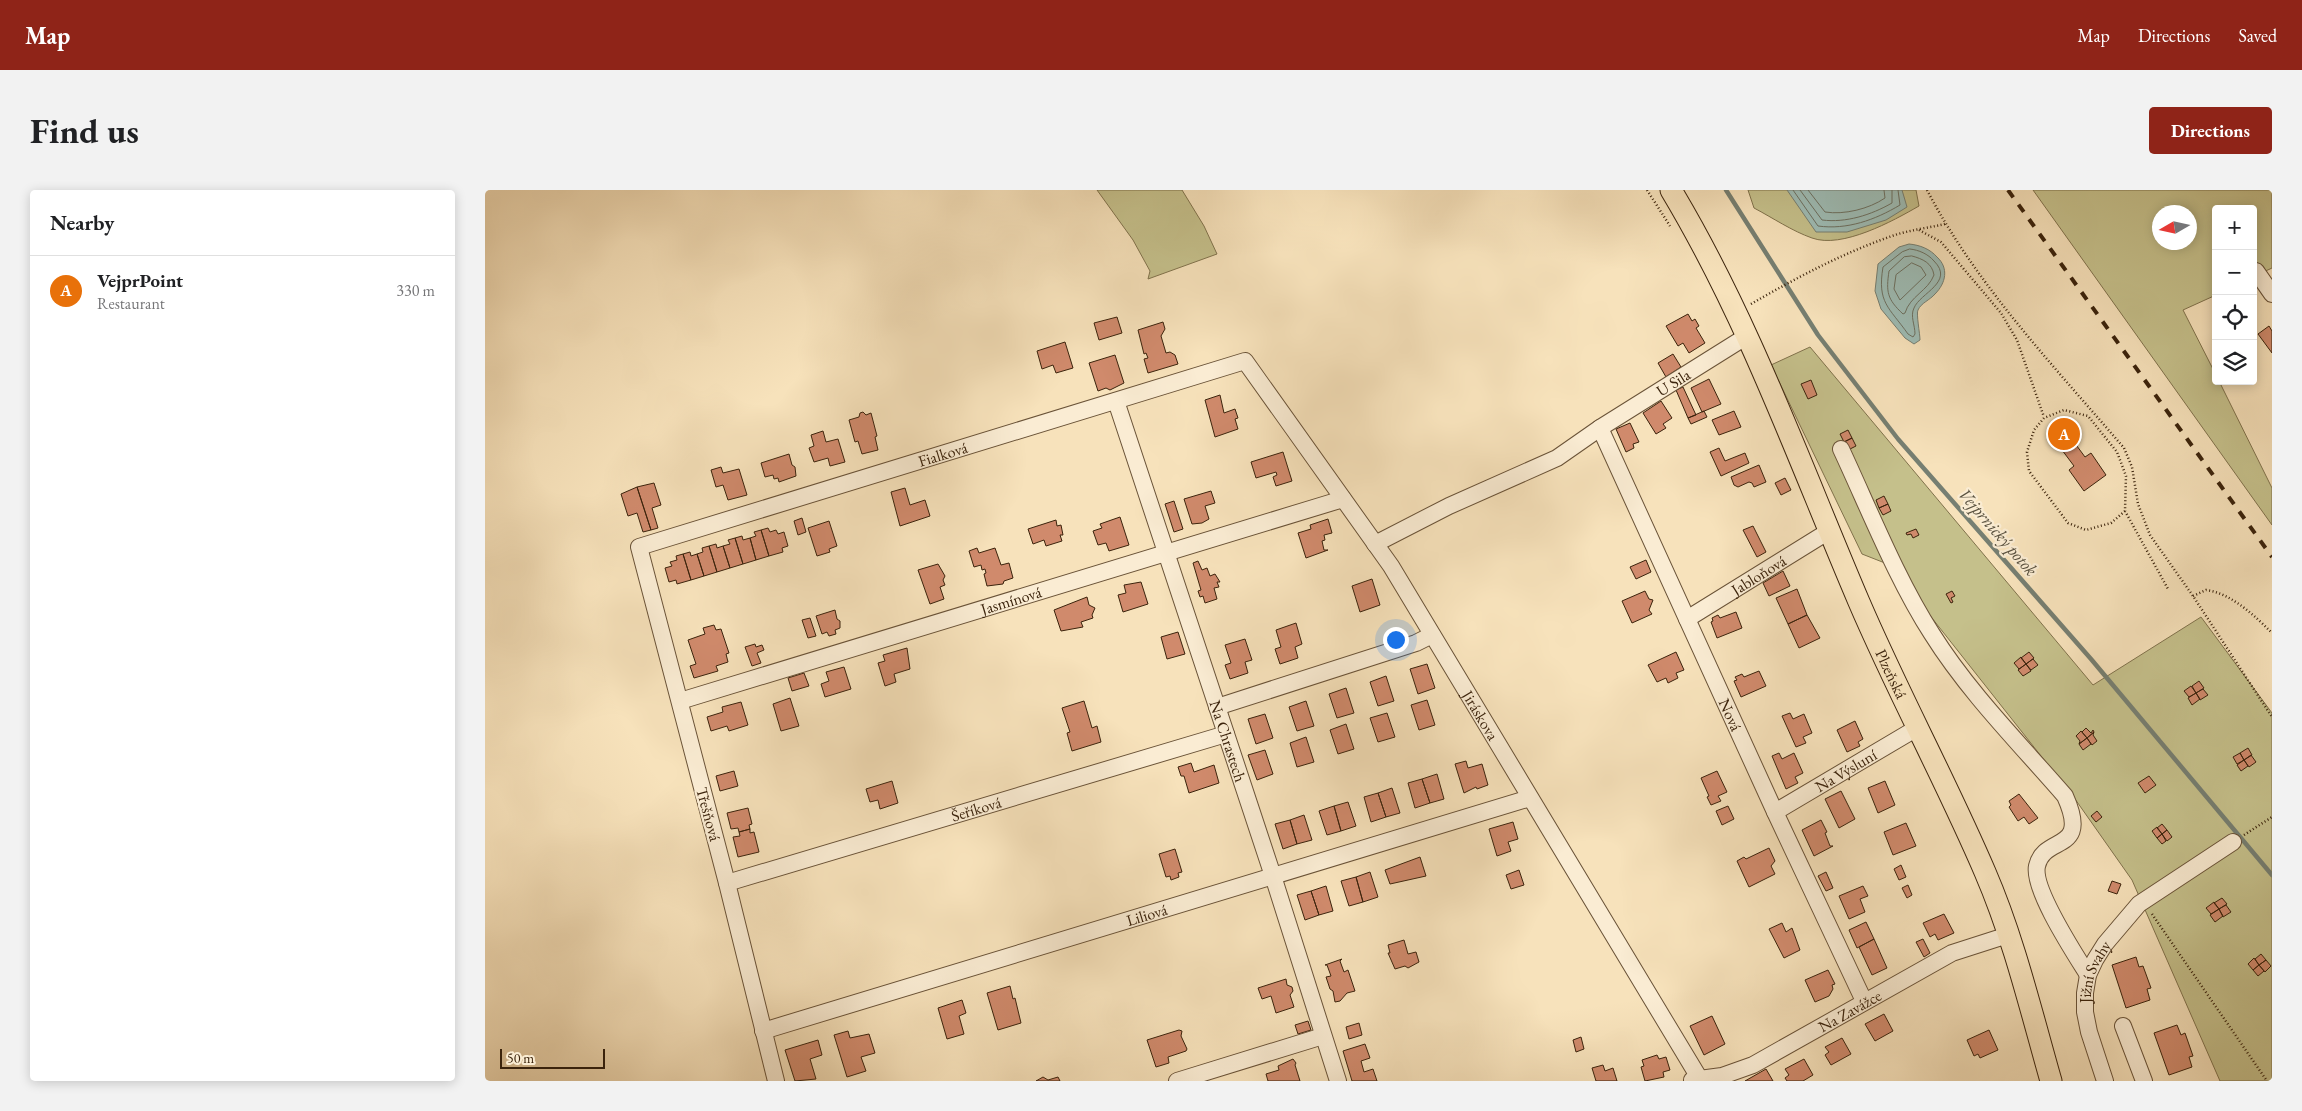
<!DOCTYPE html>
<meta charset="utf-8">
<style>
body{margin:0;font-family:"EB Garamond",serif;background:#f2f2f2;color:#202124}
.controls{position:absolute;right:15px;top:15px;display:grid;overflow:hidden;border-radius:5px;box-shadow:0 2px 12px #0003}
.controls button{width:45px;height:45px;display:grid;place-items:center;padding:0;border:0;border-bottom:1px solid #e0e0e0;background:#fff;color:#202124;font:25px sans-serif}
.compass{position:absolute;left:1667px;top:15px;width:45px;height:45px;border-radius:50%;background:#fff;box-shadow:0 2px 12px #0003;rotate:261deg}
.scale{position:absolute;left:15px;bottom:12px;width:105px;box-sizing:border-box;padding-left:5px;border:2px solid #3b230c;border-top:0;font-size:14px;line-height:18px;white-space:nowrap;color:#3b230c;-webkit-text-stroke:4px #faecd3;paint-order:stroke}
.you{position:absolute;left:910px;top:449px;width:18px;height:18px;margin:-12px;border:4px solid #fff;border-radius:50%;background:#1a73e8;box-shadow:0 0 0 8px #1a73e833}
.badge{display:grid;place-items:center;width:32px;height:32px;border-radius:50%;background:#8f2418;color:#fff;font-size:16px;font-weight:700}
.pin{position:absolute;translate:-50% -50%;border:2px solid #fff;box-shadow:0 1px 5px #0006}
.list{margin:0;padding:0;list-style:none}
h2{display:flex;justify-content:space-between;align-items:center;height:65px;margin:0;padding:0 20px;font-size:21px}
h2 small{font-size:16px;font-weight:400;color:#757577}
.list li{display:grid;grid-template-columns:32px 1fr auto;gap:15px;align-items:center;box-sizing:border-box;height:70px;padding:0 20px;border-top:1px solid #e0e0e0}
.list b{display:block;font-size:19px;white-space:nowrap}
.list p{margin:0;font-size:16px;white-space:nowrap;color:#757577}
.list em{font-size:16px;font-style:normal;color:#757577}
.icon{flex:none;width:28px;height:28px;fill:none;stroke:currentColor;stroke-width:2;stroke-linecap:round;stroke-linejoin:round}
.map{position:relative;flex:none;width:1787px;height:891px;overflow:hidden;border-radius:5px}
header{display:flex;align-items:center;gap:30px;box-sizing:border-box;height:70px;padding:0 25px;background:#8f2418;color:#fff}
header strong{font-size:24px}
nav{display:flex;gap:28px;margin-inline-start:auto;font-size:18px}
.intro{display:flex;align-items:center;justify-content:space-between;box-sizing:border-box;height:120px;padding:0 30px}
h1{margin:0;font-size:35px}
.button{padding:12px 22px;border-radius:5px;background:#8f2418;color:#fff;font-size:18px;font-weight:700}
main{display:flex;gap:30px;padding:0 30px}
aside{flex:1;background:#fff;border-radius:5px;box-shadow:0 2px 12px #0003}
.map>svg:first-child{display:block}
</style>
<header>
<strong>Map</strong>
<nav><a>Map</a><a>Directions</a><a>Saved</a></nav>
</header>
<div class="intro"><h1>Find us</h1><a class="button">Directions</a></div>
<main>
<aside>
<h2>Nearby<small></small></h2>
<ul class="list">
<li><span class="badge" style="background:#e8710a">A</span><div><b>VejprPoint</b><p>Restaurant</p></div><em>330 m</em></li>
</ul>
</aside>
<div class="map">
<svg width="1787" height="891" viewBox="0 0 1787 891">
<rect width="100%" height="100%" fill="#f7e2bb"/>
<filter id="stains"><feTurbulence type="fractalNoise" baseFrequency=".004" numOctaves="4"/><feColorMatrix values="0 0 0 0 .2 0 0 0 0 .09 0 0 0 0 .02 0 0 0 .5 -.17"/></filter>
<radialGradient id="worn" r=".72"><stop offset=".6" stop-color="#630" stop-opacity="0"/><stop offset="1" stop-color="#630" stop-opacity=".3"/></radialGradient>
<path fill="#c5c08b" stroke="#80724c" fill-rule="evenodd" d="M612,0H697L719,36L732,64L663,89L665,81L648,50Z
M1263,0H1431L1434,16C1408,31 1357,59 1327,48C1307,41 1288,28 1269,18Z
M1548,0H1787V78L1768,87V19H1731V105L1698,120L1731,185V191H1734L1787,298V335ZM1674,22H1704V52H1674Z
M1325,157L1608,495L1716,427L1787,523V891H1735L1647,690L1590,609L1405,375L1377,364L1286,175Z"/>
<path fill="#9ebdb6" stroke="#767f72" d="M1302,0H1417L1422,17L1401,30L1362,42H1331Z
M1424,54C1435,55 1445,59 1452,67C1464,78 1461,93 1450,104C1445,110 1436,113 1433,120C1431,123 1435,144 1435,150L1429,154L1420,148L1396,119L1390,101L1393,74L1414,57Z"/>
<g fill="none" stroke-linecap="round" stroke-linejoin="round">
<path stroke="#6c7061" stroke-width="1" d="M1308,0L1333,36C1362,40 1390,30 1415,15L1413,0
M1315,0L1337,30C1361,33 1386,25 1407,13V0
M1323,0L1340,22C1359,25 1384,19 1400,8L1399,0
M1425,59C1434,60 1443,64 1449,71C1470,92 1435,103 1429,118C1425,126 1430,135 1430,144L1428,147L1423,144C1404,117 1392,113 1398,77L1417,62Z
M1427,66C1438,69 1447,73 1449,85C1443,101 1425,106 1420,123L1418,124C1402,109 1401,102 1404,81L1419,67Z
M1427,73L1436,77L1441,85L1415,110L1409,99L1411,85Z"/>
<path stroke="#767f72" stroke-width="4.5" d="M1241,0L1333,145L1413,249L1606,469L1787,685"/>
</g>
<path fill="#d08a6c" stroke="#3b230c" d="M1203,124L1207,131L1210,129L1214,136L1211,138L1220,153L1204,163L1198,153L1193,156L1181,136Z
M632,127L637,143L614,150L609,133Z
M678,132L680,139L676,146L681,163L685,162L690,165L693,174L663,183L659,169L663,168L661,163L659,164L653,140Z
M1784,136L1787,141V163L1773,144Z
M580,152L588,178L571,183L568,175L557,179L552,161Z
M1188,164L1196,177L1181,187L1173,173Z
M630,165L639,193L625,200L621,198L613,201L604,173Z
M1224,189L1236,214L1217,222L1206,198Z
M1326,190L1332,205L1323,209L1316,194Z
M1198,197L1211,225L1203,228L1191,200Z
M735,205L739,223L750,219L753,228L750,229L753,239L730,247L720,210Z
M1176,211L1187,228L1178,234L1181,238L1171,244L1158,223Z
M1219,221L1222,227L1206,234L1203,228Z
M1249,221L1256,237L1234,245L1227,230Z
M378,222L381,225L386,223L392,246L390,247L393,260L377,264L373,251L370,252L364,230L374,227L375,223Z
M1145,233L1154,252L1148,254L1149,258L1141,262L1131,239Z
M1363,240L1367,248L1359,252L1355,244Z
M338,241L341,252L353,249L360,272L345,276L343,268L329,272L324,258L329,256L326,245Z
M1367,248L1371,256L1363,260L1359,252Z
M1589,252L1600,267L1606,263L1621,285L1599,301L1584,280L1589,276L1577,260Z
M1234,258L1240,271L1260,263L1264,273L1236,286L1225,262Z
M798,262L807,291L791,296L788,287L792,285L791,282L771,288L766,272Z
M304,264L307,275L310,277L311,286L294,292L293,288L289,289L288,285L280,287L276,273Z
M1274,275L1281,292L1269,297L1267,293L1264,292L1253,297L1249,295L1246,287Z
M236,277L238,283L254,279L262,305L243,310L238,295L231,297L226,280Z
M1300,288L1306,300L1296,305L1290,293Z
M169,293L176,315L167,318L173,338L166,340L152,297Z
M152,297L166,340L158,342L152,323L143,326L136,304Z
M420,298L425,315L440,310L445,326L415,336L406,302Z
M726,301L730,313L720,316L724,329L717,333L707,334L699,309Z
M1399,306L1403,314L1394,318L1391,310Z
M689,311L698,339L689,342L680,314Z
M1403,314L1406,321L1398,325L1394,318Z
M635,327L644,355L624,361L621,353L613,355L608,341L617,338L615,334Z
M317,328L321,342L313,345L309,331Z
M843,329L847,343L839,345L840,350L837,351L839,360H843L821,368L813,343L826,339L825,335Z
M571,330L572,336L576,335L578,345H575L577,351L561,356L559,350L548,354L543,339Z
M344,331L352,356L344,359L345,362L332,366L323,338Z
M1268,336L1281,362L1272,367L1258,340Z
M283,338L285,342L291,340L293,344L299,342L303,356L297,358L298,362L284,366L276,340Z
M1431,339L1434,345L1428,348L1426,344L1422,345L1421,343Z
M276,340L284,366L271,370L265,348L271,346L269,342Z
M257,346L258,350L265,348L271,370L258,374L250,348Z
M250,348L258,374L245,378L238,356L245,354L243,350Z
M231,354L232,358L238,356L245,378L232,382L224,356Z
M224,356L232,382L219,386L212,364L218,362L217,358Z
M492,358L494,363L510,358L516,375L524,373L528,388L519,391L518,394L502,396L499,384L501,383L500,379L497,380L496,375L489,377L484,361Z
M205,362L206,366L212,364L219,386L206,390L198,364Z
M198,364L206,390L192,394L191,390L184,392L180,378L187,376L185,372L192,370L191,366Z
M1161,370L1166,382L1151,389L1145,377Z
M713,371L717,380L722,378L725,386L730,384L735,392H732L734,397L729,398L732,409L720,413L718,406L715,407L713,401L716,400L708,373Z
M453,374L460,386L458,390L460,395L455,397L459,409L445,414L433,380Z
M1298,381L1305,396L1284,406L1278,393Z
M887,389L895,415L875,422L867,396Z
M656,392L663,414L638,422L633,405L641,403L639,395Z
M1312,399L1322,425L1303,434L1291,408Z
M1160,401L1164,409L1168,410L1164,420L1167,424L1147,433L1137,411Z
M1467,401L1470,406L1466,408L1468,412L1466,413L1461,404Z
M602,407L604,415L610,418L607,425L608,428L596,432L598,437L576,441L569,420Z
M350,420L352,429L355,431V438L350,440L351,444L344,446L342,442L337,444L331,426Z
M1251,422L1257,438L1232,448L1226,432L1228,431L1227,428L1233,425L1235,428Z
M1322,425L1335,448L1314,458L1303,434Z
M325,428L331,446L323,448L317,430Z
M811,433L817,454L810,457L813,468L795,474L790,459L796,457L791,440Z
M229,435L231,440L236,439L244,463L241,464L243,472L231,476L233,481L209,488L205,476L211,474L203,450L220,444L218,438Z
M693,442L700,464L682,469L676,447Z
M760,449L767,470L760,472L763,483L745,489L740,475L746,473L740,455Z
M270,454L271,457L277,455L279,460L272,463L276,473L267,476L260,457Z
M422,458L425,479L409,484L411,492L400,496L393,473L400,471L398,465Z
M1191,462L1199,480L1191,483L1193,488L1183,493L1181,488L1172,492L1163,475Z
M1544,462L1549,468L1541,474L1536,468Z
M1536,467L1541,474L1534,479L1529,473Z
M1548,469L1553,475L1546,480L1541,474Z
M942,474L950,498L933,504L925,479Z
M1541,474L1546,481L1538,486L1533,480Z
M359,477L366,499L340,507L336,494L344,491L341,482Z
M1274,481L1281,496L1256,507L1249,491L1252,490L1250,487L1257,484L1259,487Z
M319,483L324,496L307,501L303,488Z
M901,486L909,511L893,516L885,492Z
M1714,491L1719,498L1711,503L1707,496Z
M1706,496L1711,503L1704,507L1699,501Z
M861,498L869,523L852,528L844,504Z
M1718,499L1723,505L1715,510L1711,503Z
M1711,503L1715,509L1707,515L1703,508Z
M305,508L314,536L296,541L288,514Z
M942,510L950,535L934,540L926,515Z
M599,511L607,538L612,536L616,552L587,561L582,543L585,542L577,518Z
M821,511L829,536L812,541L804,517Z
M256,512L263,535L244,541L242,536L226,541L222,527L238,522L237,517Z
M902,523L910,547L893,552L885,528Z
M1305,523L1308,529L1319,524L1327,543L1318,547L1321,553L1311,557L1297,526Z
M780,524L788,548L771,554L763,529Z
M1370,531L1378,549L1373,552L1375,556L1362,562L1352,540Z
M861,534L869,559L853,564L845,540Z
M1601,538L1606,543L1608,540L1609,542L1602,548L1597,542Z
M1596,541L1602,548L1594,554L1595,551L1591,546Z
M1609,542L1608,545L1612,551L1607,555L1602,548Z
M821,547L829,572L812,577L805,553Z
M1602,548L1606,554L1598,560L1594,554Z
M1763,558L1767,565L1759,570L1755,563Z
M780,560L788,584L772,590L763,565Z
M1294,563L1297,569L1309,563L1318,583L1310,587L1313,593L1301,599L1287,566Z
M1755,563L1759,570L1752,574L1748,567Z
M1766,565L1771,572L1764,577L1759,570Z
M1759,570L1763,576L1756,581L1752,575Z
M981,571L983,578L997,574L1003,595L992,599L991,597L979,603L970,574Z
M706,573L709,582L729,575L734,593L704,603L699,586H696L693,577Z
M249,581L253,596L235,601L231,586Z
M1232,581L1242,602L1233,606L1236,611L1226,615L1222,607L1224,606L1216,588Z
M952,584L959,609L945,613L937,589Z
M1664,586L1671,595L1660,603L1653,593Z
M937,589L945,613L930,618L923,593Z
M407,591L413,613L395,619L393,610L385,612L381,599Z
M1400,591L1410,615L1393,623L1383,598Z
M907,598L915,623L901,627L893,603Z
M1356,601L1370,629L1354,638L1340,609Z
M893,603L901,627L886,632L879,607Z
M1534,604L1553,628L1544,634L1539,627L1533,631L1524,617L1526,615L1524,611Z
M863,612L871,636L856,641L849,616Z
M849,616L856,641L842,645L834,621Z
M1243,616L1249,629L1237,635L1231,621Z
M263,618L267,634L264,635L265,639L254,642L253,638L246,639L242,623Z
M1612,621L1617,627L1611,632L1606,626Z
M819,625L827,650L812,654L805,630Z
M805,630L812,654L798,659L790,634Z
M1336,630L1342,642L1340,643L1345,656H1348L1329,666L1317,640Z
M1028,632L1033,649L1023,652L1026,661L1012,666L1004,639Z
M1421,633L1431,656L1408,665L1399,642Z
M1677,634L1682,640L1677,644L1672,638Z
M1672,637L1677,644L1672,648L1667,641Z
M265,639V643L269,642L274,662L253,667L248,647L255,646L254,642Z
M1682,640L1687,647L1682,651L1677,644Z
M1677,644L1681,651L1677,654L1672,648Z
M1284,658L1290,671L1286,676L1290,684L1264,697L1252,671L1259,667L1261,669Z
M690,659L697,682L693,683L694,687L686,690L685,686L681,687L674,664Z
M935,667L941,686L905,694L900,680Z
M1416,675L1421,687L1414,690L1409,679Z
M1034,680L1039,695L1026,699L1021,685Z
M885,682L893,707L878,712L871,687Z
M1341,682L1348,698L1341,701L1333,686Z
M871,687L878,712L864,716L856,691Z
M1627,691L1636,694L1632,704L1623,701Z
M1423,695L1427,705L1422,708L1417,698Z
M841,696L848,721L834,725L826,701Z
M1378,696L1383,706L1375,709L1380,722L1364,729L1354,706Z
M826,701L834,725L820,730L812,705Z
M1737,708L1742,714L1734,719L1729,713Z
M1729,712L1734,719L1726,724L1721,718Z
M1741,715L1746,722L1738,727L1734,719Z
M1734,719L1738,726L1730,732L1725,725Z
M1459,724L1469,743L1453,750L1450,744L1445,747L1438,733Z
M1381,732L1389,749L1372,758L1364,740Z
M1297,733L1301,742L1307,738L1315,760L1299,768L1284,739Z
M1389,749L1402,778L1387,785L1374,757Z
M1438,749L1445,763L1439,767L1431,752Z
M919,750L923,764L931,762L934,772L923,778L920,776L910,779L903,763H905L903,755Z
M1776,764L1781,770L1774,775L1770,769Z
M1651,767L1654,777L1658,776L1666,798L1662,799L1665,810L1641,818L1627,775Z
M1769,768L1774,775L1768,780L1763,774Z
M857,769L855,771L859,782L863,780L870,801L862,803L855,811L850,812L848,801L845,799L841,787L846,786L842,775H840Z
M1781,770L1786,776L1780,782L1774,775Z
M1774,775L1779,781L1773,786L1768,780Z
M1343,780L1350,794L1347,795L1348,799L1344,806L1330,812L1320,790Z
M801,789L802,795L807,797L808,801L805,805L809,817L791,823L786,806L777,809L773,798Z
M525,796L528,809L530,808L536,833L513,840L502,803Z
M477,810L481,823L474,826L479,844L462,849L453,818Z
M1399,824L1408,841L1390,851L1380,834Z
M1227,826L1240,854L1219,865L1205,836Z
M823,831L826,840L813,844L810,835Z
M874,833L877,845L864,849L861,837Z
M1692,835L1696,845L1700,843L1708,866L1704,867L1707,877L1684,885L1669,843Z
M694,840L697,841L696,846L702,859L701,861L683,867L684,873L671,877L662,850Z
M1504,840L1513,860L1495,868L1493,864L1489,866L1482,850Z
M363,841L365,848L384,844L390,863L376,867L381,881L362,887L349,845Z
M1096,847L1099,859L1091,862L1088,850Z
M1357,848L1366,864L1346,875L1340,865L1344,862L1340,857Z
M333,850L337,865L325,869L331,889L310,891L300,860Z
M880,854L885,868L876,871L879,882L888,879L892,891H867L858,861Z
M1172,865L1174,869L1181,867L1185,880L1178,882L1179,887L1160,891L1156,877L1159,876L1157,870Z
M808,869L811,873L810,875L815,891H783L781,884L794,880L793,876Z
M1319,869L1328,885L1318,891H1302L1300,888L1304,885L1300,879Z
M1118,875L1120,881L1128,878L1132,891H1111L1107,878Z
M1281,879L1288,891H1260Z
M558,887L563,890L573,887L575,891H551Z"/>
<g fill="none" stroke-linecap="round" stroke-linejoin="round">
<defs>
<g id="minor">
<path d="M1771,81L1787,104"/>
<path id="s1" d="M631,211L788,686L853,891"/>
<path id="s2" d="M1115,238L1290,622L1379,811"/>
<path d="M1356,259C1384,319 1412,390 1447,444C1484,503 1535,554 1580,606C1606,664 1559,644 1552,676C1547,699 1590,764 1603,785"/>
<path id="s3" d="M890,354L964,316L1072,268L1115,238L1262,146"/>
<path id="s4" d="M1202,429L1344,341"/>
<path id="s5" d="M195,511L858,309"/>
<path d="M732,517L931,453L947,445"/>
<path id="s6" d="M1290,622L1432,538"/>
<path id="s7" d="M242,693L741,544"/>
<path d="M1638,836L1659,891"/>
<path id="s8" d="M278,841L1045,608"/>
<path id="s9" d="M1207,890L1237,886L1268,875L1467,763L1523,745"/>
<path id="s10" d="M291,891L242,693L154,357L760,171L906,376L1216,891"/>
<path d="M692,891L838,846"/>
<path id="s11" d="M1620,891L1604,842L1600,822V803L1603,785L1610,770L1620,754L1654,714L1748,652"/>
</g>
<g id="major">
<path id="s12" d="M1186,0C1264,130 1315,274 1374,412C1413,503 1461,591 1500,682C1529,749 1546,821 1566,891"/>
</g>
</defs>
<use href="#minor" stroke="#6a5338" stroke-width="18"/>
<use href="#major" stroke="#3b230c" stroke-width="23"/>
<path stroke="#3b230c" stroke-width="2.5" stroke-dasharray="1 2.5" stroke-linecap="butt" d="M1162,0L1185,36
M1442,0C1492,96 1569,176 1639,258L1647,277L1653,314L1665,345L1708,406L1787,527
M1434,40L1456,52L1516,123L1532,150L1559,227
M1266,114C1311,88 1358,63 1407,46C1424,40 1443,38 1460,34
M1640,321L1626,333L1601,340L1583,333L1544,281L1542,262L1549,240L1559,228L1579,220L1603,226L1632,262L1641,286L1640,321L1683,399
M1708,406L1721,400C1746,403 1770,426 1787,443
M1759,645L1787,627
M1667,724L1782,891"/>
<use href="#minor" stroke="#faecd3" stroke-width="16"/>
<use href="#major" stroke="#f7e2bb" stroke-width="21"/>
<path stroke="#3b230c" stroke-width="4" stroke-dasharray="9 9" stroke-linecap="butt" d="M1523,0L1787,367"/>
</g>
<g text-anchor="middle" stroke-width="4.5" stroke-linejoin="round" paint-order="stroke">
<g font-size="16" fill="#3b230c" stroke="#faecd3">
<text dy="6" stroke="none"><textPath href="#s3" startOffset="340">U Sila</textPath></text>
<text dy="6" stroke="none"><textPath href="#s10" startOffset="869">Fialková</textPath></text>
<text dy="6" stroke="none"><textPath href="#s4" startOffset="84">Jabloňová</textPath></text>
<text dy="6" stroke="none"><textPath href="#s5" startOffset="346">Jasmínová</textPath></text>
<text dy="6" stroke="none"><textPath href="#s12" startOffset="532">Plzeňská</textPath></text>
<text dy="6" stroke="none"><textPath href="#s2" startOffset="315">Nová</textPath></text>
<text dy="6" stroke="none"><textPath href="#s10" startOffset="1611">Jiráskova</textPath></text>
<text dy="6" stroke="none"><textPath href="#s1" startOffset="358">Na Chrastech</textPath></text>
<text dy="6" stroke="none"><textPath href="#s6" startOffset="82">Na Výsluní</textPath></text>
<text dy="6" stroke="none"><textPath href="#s7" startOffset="260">Šeříková</textPath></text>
<text transform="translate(224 624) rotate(75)" y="6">Třešňová</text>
<text dy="6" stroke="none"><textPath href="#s8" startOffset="401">Liliová</textPath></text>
<text dy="6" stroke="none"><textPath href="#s11" startOffset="114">Jižní Svahy</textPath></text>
<text dy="6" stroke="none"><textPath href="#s9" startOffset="174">Na Zavážce</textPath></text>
</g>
<g font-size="18" font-style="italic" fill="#59513f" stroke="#faecd3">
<text transform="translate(1513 342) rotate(49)" y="6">Vejprnický potok</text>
</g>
</g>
<rect width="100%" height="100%" filter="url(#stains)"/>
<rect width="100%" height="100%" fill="url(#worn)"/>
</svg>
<div class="controls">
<button>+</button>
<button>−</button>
<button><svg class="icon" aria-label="locate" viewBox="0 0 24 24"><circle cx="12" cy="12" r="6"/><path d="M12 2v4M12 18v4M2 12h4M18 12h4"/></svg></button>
<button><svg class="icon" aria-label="layers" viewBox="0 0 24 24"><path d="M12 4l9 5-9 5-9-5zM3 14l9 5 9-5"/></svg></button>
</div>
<svg class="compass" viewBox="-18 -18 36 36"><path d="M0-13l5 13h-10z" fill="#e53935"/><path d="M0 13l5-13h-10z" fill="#757577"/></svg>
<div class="scale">50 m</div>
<div class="you"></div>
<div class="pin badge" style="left:1579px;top:244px;background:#e8710a">A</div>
</div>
</main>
